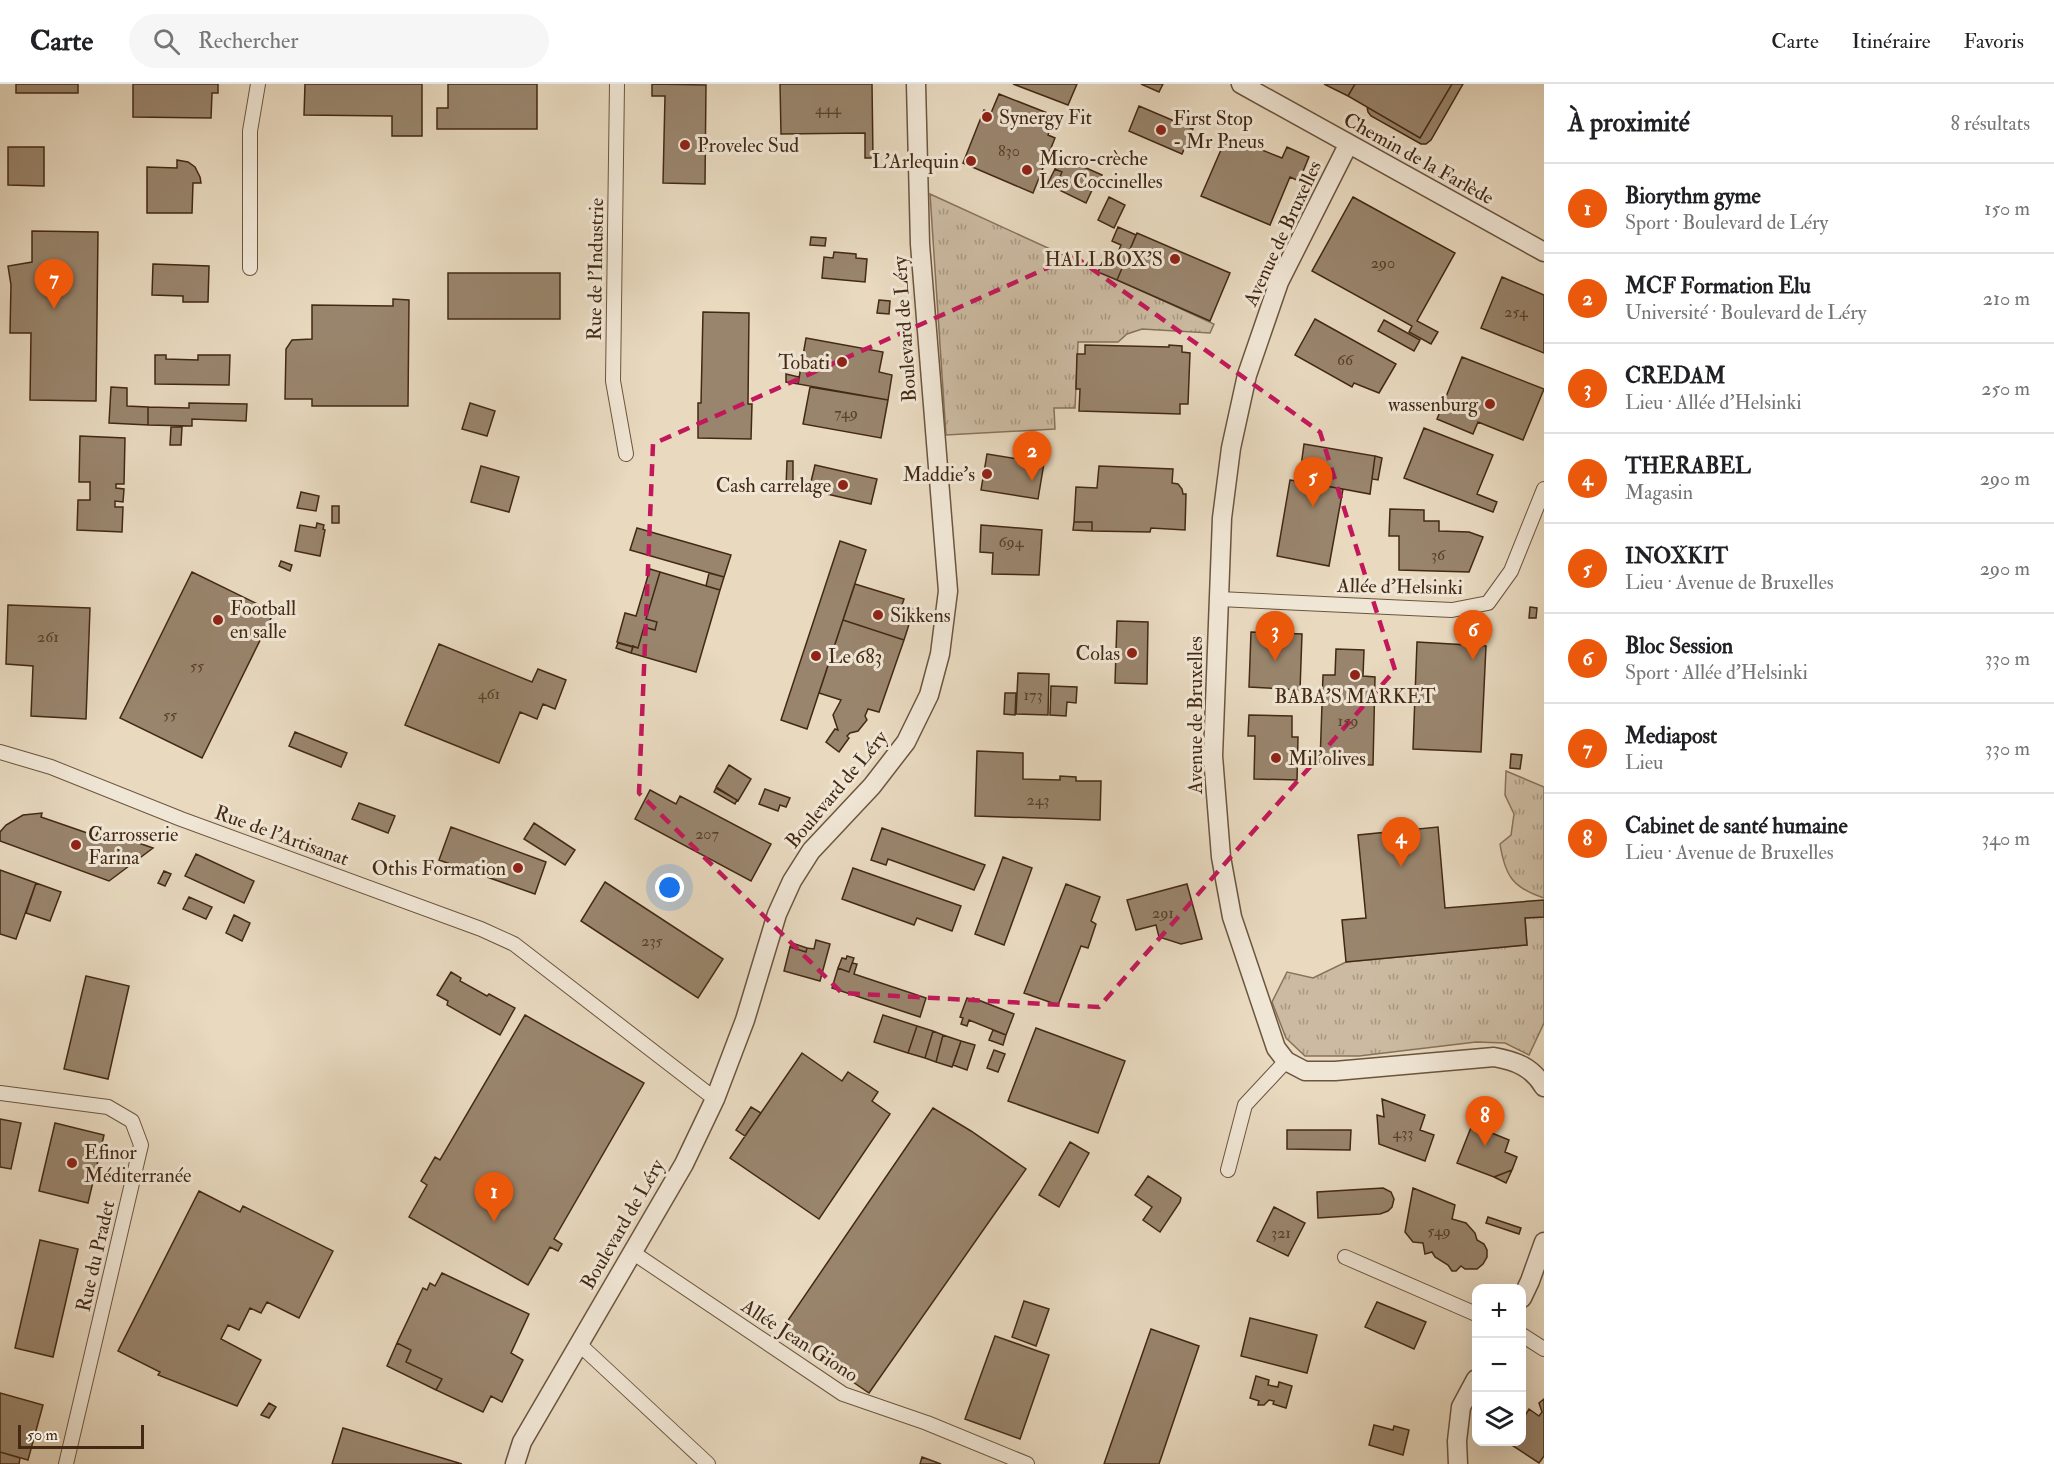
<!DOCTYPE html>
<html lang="fr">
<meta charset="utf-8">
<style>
body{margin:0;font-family:"IM FELL Double Pica",serif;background:#f6f6f6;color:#202124}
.controls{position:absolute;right:18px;bottom:18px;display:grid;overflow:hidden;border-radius:12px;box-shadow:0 6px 24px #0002}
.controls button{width:54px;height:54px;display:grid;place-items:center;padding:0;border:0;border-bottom:2px solid #e0e0e0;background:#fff;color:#202124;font:30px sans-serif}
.scale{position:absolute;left:18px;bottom:15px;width:126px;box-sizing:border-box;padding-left:6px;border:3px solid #432914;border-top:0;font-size:16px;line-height:21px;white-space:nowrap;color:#432914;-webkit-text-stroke:4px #f0e6d5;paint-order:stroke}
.you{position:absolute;left:670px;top:804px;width:21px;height:21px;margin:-15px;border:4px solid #fff;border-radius:50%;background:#1a73e8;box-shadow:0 0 0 9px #1a73e833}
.badge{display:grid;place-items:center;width:39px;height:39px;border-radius:50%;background:#ea580c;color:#fff;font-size:20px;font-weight:700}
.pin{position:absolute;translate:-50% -50px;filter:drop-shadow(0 2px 3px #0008)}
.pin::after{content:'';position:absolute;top:32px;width:21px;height:18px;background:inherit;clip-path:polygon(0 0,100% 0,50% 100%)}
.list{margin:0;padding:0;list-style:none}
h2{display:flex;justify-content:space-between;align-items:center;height:78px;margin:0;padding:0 24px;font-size:26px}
h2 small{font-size:20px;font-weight:400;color:#757577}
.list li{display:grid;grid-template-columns:39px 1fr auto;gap:18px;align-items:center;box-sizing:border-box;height:90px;padding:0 24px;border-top:2px solid #e0e0e0}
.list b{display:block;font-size:22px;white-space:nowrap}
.list p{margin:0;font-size:20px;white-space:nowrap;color:#757577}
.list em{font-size:20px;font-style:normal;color:#757577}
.icon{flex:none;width:33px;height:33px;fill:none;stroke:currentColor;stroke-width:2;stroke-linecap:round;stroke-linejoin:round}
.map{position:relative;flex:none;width:1544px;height:1380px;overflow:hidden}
header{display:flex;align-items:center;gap:36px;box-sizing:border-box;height:84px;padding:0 30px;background:#fff;border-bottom:2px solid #e0e0e0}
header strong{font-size:28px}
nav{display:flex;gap:33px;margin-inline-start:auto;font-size:21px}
.search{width:420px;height:54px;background:#f6f6f6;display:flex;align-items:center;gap:15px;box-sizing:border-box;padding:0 21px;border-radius:33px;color:#757577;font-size:22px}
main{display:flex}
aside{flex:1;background:#fff}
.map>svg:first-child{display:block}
</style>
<header>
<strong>Carte</strong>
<div class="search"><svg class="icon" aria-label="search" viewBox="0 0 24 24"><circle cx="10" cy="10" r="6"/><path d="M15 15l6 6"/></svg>Rechercher</div>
<nav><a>Carte</a><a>Itinéraire</a><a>Favoris</a></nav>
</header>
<main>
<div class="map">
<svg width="1544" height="1380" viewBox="0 0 1544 1380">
<defs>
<pattern id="grass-tufts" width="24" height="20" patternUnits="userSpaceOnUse" patternTransform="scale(1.5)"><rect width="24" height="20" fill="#ccbba2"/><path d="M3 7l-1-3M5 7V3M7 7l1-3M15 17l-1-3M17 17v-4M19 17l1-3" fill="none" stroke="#a79883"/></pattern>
</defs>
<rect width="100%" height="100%" fill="#e8d9bf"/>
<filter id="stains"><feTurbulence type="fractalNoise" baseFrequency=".00333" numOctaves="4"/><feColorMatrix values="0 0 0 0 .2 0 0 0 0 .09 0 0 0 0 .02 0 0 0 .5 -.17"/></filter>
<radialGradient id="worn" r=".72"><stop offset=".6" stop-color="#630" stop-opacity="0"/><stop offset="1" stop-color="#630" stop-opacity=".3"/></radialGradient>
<path fill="url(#grass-tufts)" stroke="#88725b" stroke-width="1.5" d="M930,110L1214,240L1210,249L1142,245L1127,250L1118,258H1078L1075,324H1054L1055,345L946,351Z
M1506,687L1544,703V814C1513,804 1505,792 1500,760L1511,751L1514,730L1505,711Z
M1544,833V939L1529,971L1505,959L1476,958L1359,972H1305L1286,954L1272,918L1287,888L1313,894L1346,878L1527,861L1525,834Z"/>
<path fill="#99856d" stroke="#432914" stroke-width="1.5" d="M16,0H78V9H16Z
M133,0H218V9H212L211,34L133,33Z
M305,0H422V52H392V32L304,31Z
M448,0H537V45H437V24H448Z
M652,0L706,1L705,100L663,99L665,12H652Z
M780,0H872L873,74H865V49L781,50Z
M1013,0H1077L1068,21Z
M1141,0H1163L1159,8Z
M1324,0H1355L1348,12Z
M1355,0H1452L1420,54L1348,12Z
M1452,0H1463L1431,56L1426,60H1421L1371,32L1368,28L1367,23L1420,54Z
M999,10L1055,32L1048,51L1055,54L1033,109L963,79L984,26L991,29Z
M1139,22L1193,45L1182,70L1129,47Z
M1227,52L1282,74L1287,63L1309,73L1299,97L1290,93L1270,141L1201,112Z
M8,63H44V102L8,101Z
M1061,73L1102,91L1098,103L1094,102L1086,119L1055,104L1062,88L1055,85Z
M177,76L188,78L195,83L200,93L201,99H193L192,129H147V83L177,84Z
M1055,85L1062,88L1055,104L1047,101Z
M1109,113L1125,121L1114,144L1098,136Z
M1353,113L1455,169L1417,237L1438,248L1431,260L1409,248L1412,242L1312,187Z
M1118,143L1136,151L1117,196L1098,188L1105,171L1115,175L1121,161L1112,157Z
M32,147L98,148L96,317L30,316L31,249H10L11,201L8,182L32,178Z
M1137,149L1230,189L1210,237L1117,196Z
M811,153L826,154L825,162L810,161Z
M834,168L856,170V174L867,175L865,198L822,194L824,173L833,174Z
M153,180L209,182L208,218H183V212L152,211Z
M448,189H560V235H448Z
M1502,193L1544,211V269L1481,244Z
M393,215L409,216L408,322H312V315H285L286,265L292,256L312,255V221L393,222Z
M879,216L890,217L889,230L877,229Z
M703,228L749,229L748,320H752L751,355L698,354V319H701Z
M1315,235L1396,280L1379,309L1354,299L1352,303L1295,271Z
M1384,236L1420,256L1414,267L1378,247Z
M806,254L883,268L879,288L892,291L888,316L798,300Z
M1085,261L1169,263V261L1182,262V268L1190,269L1188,320H1180V330L1079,327L1080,305H1076L1077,270H1085Z
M155,271H166V275L198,276V271H230L229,301L155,300Z
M1462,273L1544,305L1523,356L1478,338L1473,350L1437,335Z
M786,290L799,293L798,300L786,298Z
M111,303L127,304V322L148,323V341L109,339Z
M810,303L888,316L881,354L803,340Z
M189,319L247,320L246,337L192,335V342L148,341V323L189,324Z
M470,319L495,327L487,352L462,345Z
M171,343H182L181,361H170Z
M1424,344L1493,371L1477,410L1497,418L1493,428L1404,394Z
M80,352L125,354L124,400H116V404L124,405L123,418L115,417V423H123L122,448L77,446L78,416H90V398H79Z
M1304,360L1375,372L1370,410L1299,397Z
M987,370L1044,379L1038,415L981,406Z
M1375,372L1382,374L1378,396L1372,395Z
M787,377H793V404H786Z
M815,381L877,395L871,420L809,406Z
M481,382L519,393L509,428L471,418Z
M1099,382L1173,385L1172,399L1178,400L1182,405L1183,410H1186L1185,446L1151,444L1150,448L1092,447V438H1074L1076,403L1097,404Z
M1290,396L1343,405L1329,482L1277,472Z
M301,408L319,412L316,427L297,424Z
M332,422H339V439H332Z
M1390,425L1424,426V437H1439V447L1469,448L1483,453L1469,488L1399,486V452H1389Z
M1074,438H1092V447L1073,446Z
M317,439L324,441L323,445L325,446L320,472L295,467L300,441L316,444Z
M981,441L1042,446L1039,491L992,490L993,469L980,468Z
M637,444L731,471L724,493L630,466Z
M840,457L866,466L807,645L781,636Z
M281,477L292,481L290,487L279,482Z
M650,485L660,488L646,535L657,538L655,546L644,543L638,564L617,558L625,529L636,532Z
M192,488L274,528L202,674L120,634Z
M660,488L720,506L696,588L631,569L633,562L638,564L644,543L655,546L657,538L646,535Z
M709,489L724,493L720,506L706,502Z
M855,500L904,515L901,524L907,526L908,523L914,525L904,556L843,536Z
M8,521L90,524L86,635L31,632L33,582L6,580Z
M1530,523L1537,524L1536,534H1529Z
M843,536L904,556L879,628L868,625L865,632L867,636L858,647L850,649L847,652L849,654L839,668L826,658L835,645L838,646L833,631L841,616L819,609Z
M1117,537L1148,538L1147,600L1115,599Z
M1251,548L1302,550L1300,606L1249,603Z
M1417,558L1486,562L1481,668L1413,665Z
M618,559L633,563L631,569L616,564Z
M439,560L532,598L538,585L566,596L555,625L543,620L537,635L520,628L499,679L405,641Z
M1336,565L1364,566L1363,592L1375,593L1373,681L1320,679L1323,591H1335Z
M1018,589L1049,590L1048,631L1016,630Z
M1051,602L1077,603L1076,619L1067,618L1066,632L1050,631Z
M1005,609H1016L1015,631L1004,630Z
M1249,631L1292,632V653H1298L1297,696L1254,695L1255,652H1248Z
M295,648L347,669L341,683L289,662Z
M977,667L1023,669V695L1060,696V692L1076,693V697H1101L1100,736L975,732Z
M1511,670L1522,671L1520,685L1510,684Z
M729,681L751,695L738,717L716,703Z
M716,704L737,716L735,720L714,708Z
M765,705L790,714L786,723L780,721L778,727L759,720Z
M650,706L676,720L680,712L771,760L751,797L635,735Z
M359,719L395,732L388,749L352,735Z
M42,729L41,733L96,752L99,745L153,764L109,797L0,757V748L6,741L23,731Z
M534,739L575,766L565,781L524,755Z
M451,743L546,778L535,810L439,776Z
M1438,743L1445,824L1544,816V833L1525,834L1527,861L1346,878L1342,836L1366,834L1358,751Z
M882,744L985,781L974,806L888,775L886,781L871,776Z
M196,770L254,797L244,819L185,792Z
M1003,773L1032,784L1004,861L975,850Z
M853,784L961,822L952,847L917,834L914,841L842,815Z
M0,786L36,799L16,855L0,850Z
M164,787L171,790L165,802L158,799Z
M605,798L723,875L698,914L581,837Z
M36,799L61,808L50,837L26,829Z
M1066,800L1100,813L1091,837L1096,840L1088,864L1081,862L1058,921L1024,909Z
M1187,800L1202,855L1181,860L1159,853L1156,841L1136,846L1127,816Z
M189,813L212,823L206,835L183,825Z
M234,831L250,839L242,857L226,849Z
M816,856L830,860L820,897L784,887L790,863L806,868L807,864L814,865Z
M792,859L807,864L806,868L790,863Z
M847,872L854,874L849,888L838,884L842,874L846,875Z
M852,879L857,880L854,890L926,914L920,933L832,904L838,884L849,888Z
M451,888L461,894L460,897L487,912L489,910L515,924L500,951L447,921L448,917L437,911Z
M86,892L129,902L108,995L64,985Z
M967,914L971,916L973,914L1014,930L1006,951L969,936L967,942L961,940L963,934L960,933Z
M525,931L644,999L554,1155L562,1160L558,1167L550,1163L528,1201L409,1133L427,1101L421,1097L435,1073L440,1076Z
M883,931L917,942L908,969L874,958Z
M917,942L933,947L925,974L908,969Z
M1036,944L1125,977L1098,1049L1008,1017Z
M993,946L1006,951L1003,961L989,956Z
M933,947L943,951L936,978L925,974Z
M943,951L961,957L952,983L936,978Z
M961,957L975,961L967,986L953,981Z
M994,966L1005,970L998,988L987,984Z
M802,969L842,997L848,988L878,1008L872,1017L890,1030L819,1135L730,1074Z
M1382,1015L1425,1031L1420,1046L1434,1051L1425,1077L1379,1060L1377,1031L1384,1033Z
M751,1023L761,1029L745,1052L736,1046Z
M933,1024L971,1047L1026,1085L869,1309L780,1248Z
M0,1035L21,1039L11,1085L0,1083Z
M55,1039L104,1051L88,1119L39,1107Z
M1472,1041L1509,1056L1505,1068L1517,1073L1512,1086L1494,1093L1457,1079Z
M1287,1046H1351L1350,1066L1287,1065Z
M1070,1058L1089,1069L1059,1123L1039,1111Z
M1512,1086L1506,1099L1494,1093Z
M1148,1092L1179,1112L1181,1114L1180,1118L1160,1148L1143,1136L1152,1123L1135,1111Z
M1383,1104L1391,1108L1394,1115L1392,1123L1388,1127L1380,1130L1318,1134L1317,1108Z
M1413,1104L1455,1121L1452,1135L1466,1139L1475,1149L1477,1156L1484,1160L1487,1166V1173L1483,1180L1477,1185H1465L1461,1182L1456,1187H1452L1448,1181L1435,1173L1432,1168L1425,1170L1423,1159L1413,1158L1405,1148Z
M199,1107L240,1128L243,1122L333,1167L299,1234L267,1218L261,1229L250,1224L239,1246L228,1241L221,1255L261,1276L237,1322L158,1291L160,1288L118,1267Z
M1274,1123L1305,1139L1288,1172L1257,1157Z
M1488,1133L1521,1144L1519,1150L1486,1139Z
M40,1156L78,1165L53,1273L15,1264Z
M442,1189L529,1230L511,1269L523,1276L502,1318L491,1312L483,1328L436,1306L442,1295L406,1278L411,1266L397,1259L423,1204L427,1206L430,1199L435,1202Z
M1024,1217L1049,1225L1036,1262L1012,1253Z
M1377,1218L1426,1238L1414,1265L1365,1243Z
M1250,1234L1317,1251L1307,1289L1241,1272Z
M1151,1245L1199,1262L1159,1380H1104Z
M995,1252L1049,1271L1020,1355L965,1335Z
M397,1259L411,1266L406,1278L442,1295L436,1306L387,1282Z
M1256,1292L1269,1296L1268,1301L1278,1303L1279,1298L1292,1302L1286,1324L1273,1320L1274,1317L1269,1316L1264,1321H1258L1259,1317L1250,1314Z
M0,1309L43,1321L28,1376L0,1368Z
M1544,1315V1372L1539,1379L1507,1358H1522V1337L1529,1325L1539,1332L1542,1328L1539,1319Z
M269,1319L276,1323L269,1334L261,1331Z
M1374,1341L1393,1346L1394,1342L1409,1346L1403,1371L1369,1361Z
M343,1344L462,1380H332Z
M0,1368L20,1374L19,1380H0Z
M922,1373L941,1380H920Z"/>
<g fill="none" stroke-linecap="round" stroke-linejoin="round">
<defs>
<path id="minor" d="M617,0L613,297L626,370
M250,184V47L258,0
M1219,515L1452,526L1488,519L1511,487L1544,405
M0,668L51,683L181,735L481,845L514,860L715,1015
M0,1009L108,1023L132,1037L141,1061L66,1380
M1228,1086L1245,1021L1286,977
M632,1168L843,1310L927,1339L1027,1380
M1345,1173L1476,1230
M1522,1251L1544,1265
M579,1260L708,1380"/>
<path id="tertiary" d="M1241,0L1544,168
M1348,61L1279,198L1247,291L1231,364L1222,434L1213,672L1221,773L1232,833L1276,964L1286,977L1305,987H1335L1494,973C1516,977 1532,983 1544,1003
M1522,1214L1530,1197L1544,1158
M515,1380L522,1358L684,1080L715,1015L745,936L777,830L792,797L811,767L872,702L906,658L929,611L940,570L948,507L920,160L916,0
M1458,1380L1457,1357L1461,1323L1476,1295"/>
</defs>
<use href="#minor" stroke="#6c553f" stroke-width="16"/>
<use href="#tertiary" stroke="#6c553f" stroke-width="21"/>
<use href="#minor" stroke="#f0e6d5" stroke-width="14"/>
<use href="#tertiary" stroke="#f0e6d5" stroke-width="18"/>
</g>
<path fill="none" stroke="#c2185b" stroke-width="4.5" stroke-dasharray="12 8" stroke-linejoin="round" d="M1074,172L1320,348L1395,586L1099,923L842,909L639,709L653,360Z"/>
<g fill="#8f2418" stroke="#f0e6d5" stroke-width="2">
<circle cx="987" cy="33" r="6"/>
<circle cx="1161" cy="46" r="6"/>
<circle cx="685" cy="61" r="6"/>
<circle cx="971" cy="77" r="6"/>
<circle cx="1027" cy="86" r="6"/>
<circle cx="1175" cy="175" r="6"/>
<circle cx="842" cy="278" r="6"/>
<circle cx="1490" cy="320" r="6"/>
<circle cx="987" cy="390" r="6"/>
<circle cx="843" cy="401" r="6"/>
<circle cx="878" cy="531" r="6"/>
<circle cx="218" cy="536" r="6"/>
<circle cx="1132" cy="569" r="6"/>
<circle cx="816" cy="572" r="6"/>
<circle cx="1355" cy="591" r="6"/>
<circle cx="1276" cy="674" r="6"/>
<circle cx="76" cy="761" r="6"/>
<circle cx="518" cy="784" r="6"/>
<circle cx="72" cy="1079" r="6"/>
</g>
<g text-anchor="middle" stroke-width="6" stroke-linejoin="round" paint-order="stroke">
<g font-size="16" fill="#58402a">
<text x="828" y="30">444</text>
<text x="1009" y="72">830</text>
<text x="1383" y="184">290</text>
<text x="1516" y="233">254</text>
<text x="1345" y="281">66</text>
<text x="846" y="334">749</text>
<text x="1011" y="463">694</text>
<text x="1438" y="476">36</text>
<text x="48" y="558">261</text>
<text x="197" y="587">55</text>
<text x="489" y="615">461</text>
<text x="1033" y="616">173</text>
<text x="170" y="636">55</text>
<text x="1348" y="642">159</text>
<text x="1038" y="721">243</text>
<text x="707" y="755">207</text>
<text x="1163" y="834">291</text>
<text x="652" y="862">235</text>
<text x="1403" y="1054">433</text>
<text x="1439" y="1152">549</text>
<text x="1281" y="1154">321</text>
</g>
<g font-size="20" fill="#432914" stroke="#f0e6d5" text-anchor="start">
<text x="999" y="40">Synergy Fit</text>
<text x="1173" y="41">First Stop<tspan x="1173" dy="23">- Mr Pneus</tspan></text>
<text x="697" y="68">Provelec Sud</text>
<text x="1039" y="81">Micro-crèche<tspan x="1039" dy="23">Les Coccinelles</tspan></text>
<text x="959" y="84" text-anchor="end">L'Arlequin</text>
<text x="1163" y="182" text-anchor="end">HALLBOX'S</text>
<text x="830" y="285" text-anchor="end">Tobati</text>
<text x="1478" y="327" text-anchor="end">wassenburg</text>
<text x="975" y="397" text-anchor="end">Maddie's</text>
<text x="831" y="408" text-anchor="end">Cash carrelage</text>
<text x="230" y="531">Football<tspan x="230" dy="23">en salle</tspan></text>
<text x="890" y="538">Sikkens</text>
<text x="1120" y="576" text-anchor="end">Colas</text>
<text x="828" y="579">Le 683</text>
<text x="1355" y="619" text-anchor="middle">BABA'S MARKET</text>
<text x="1288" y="681">Mil'olives</text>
<text x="88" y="757">Carrosserie<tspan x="88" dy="23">Farina</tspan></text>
<text x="506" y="791" text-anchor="end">Othis Formation</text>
<text x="84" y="1075">Efinor<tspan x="84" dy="23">Méditerranée</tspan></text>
</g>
<g font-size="20" fill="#432914" stroke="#f0e6d5">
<text transform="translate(1419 74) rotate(29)" y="7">Chemin de la Farlède</text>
<text transform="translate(1282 149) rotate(-65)" y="7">Avenue de Bruxelles</text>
<text transform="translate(595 185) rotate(-89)" y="7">Rue de l'Industrie</text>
<text transform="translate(904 245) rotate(-94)" y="7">Boulevard de Léry</text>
<text transform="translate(1400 502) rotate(1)" y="7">Allée d'Helsinki</text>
<text transform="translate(1195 631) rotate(-90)" y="7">Avenue de Bruxelles</text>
<text transform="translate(836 705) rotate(-50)" y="7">Boulevard de Léry</text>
<text transform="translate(282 751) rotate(20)" y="7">Rue de l'Artisanat</text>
<text transform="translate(622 1140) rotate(-60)" y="7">Boulevard de Léry</text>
<text transform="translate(95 1172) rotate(-77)" y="7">Rue du Pradet</text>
<text transform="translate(800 1256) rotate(33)" y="7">Allée Jean Giono</text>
</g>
</g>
<rect width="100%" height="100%" filter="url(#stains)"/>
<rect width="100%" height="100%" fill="url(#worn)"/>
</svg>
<div class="controls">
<button>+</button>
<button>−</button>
<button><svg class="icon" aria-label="layers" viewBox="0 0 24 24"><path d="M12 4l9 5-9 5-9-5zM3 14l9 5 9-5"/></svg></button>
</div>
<div class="scale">50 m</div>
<div class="you"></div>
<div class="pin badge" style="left:494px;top:1138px">1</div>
<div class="pin badge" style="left:1032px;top:397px">2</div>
<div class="pin badge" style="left:1275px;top:577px">3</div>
<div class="pin badge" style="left:1401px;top:783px">4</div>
<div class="pin badge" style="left:1313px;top:423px">5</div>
<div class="pin badge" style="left:1473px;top:576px">6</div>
<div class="pin badge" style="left:54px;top:225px">7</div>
<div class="pin badge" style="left:1485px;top:1062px">8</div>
</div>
<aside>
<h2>À proximité<small>8 résultats</small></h2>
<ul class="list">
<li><span class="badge">1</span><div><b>Biorythm gyme</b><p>Sport · Boulevard de Léry</p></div><em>150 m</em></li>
<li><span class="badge">2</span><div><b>MCF Formation Elu</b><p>Université · Boulevard de Léry</p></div><em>210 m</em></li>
<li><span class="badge">3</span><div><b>CREDAM</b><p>Lieu · Allée d'Helsinki</p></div><em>250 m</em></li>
<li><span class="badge">4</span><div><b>THERABEL</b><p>Magasin</p></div><em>290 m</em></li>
<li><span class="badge">5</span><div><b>INOXKIT</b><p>Lieu · Avenue de Bruxelles</p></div><em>290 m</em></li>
<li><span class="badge">6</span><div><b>Bloc Session</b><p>Sport · Allée d'Helsinki</p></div><em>330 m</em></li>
<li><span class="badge">7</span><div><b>Mediapost</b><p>Lieu</p></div><em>330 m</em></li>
<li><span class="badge">8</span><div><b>Cabinet de santé humaine</b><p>Lieu · Avenue de Bruxelles</p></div><em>340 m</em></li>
</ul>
</aside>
</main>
